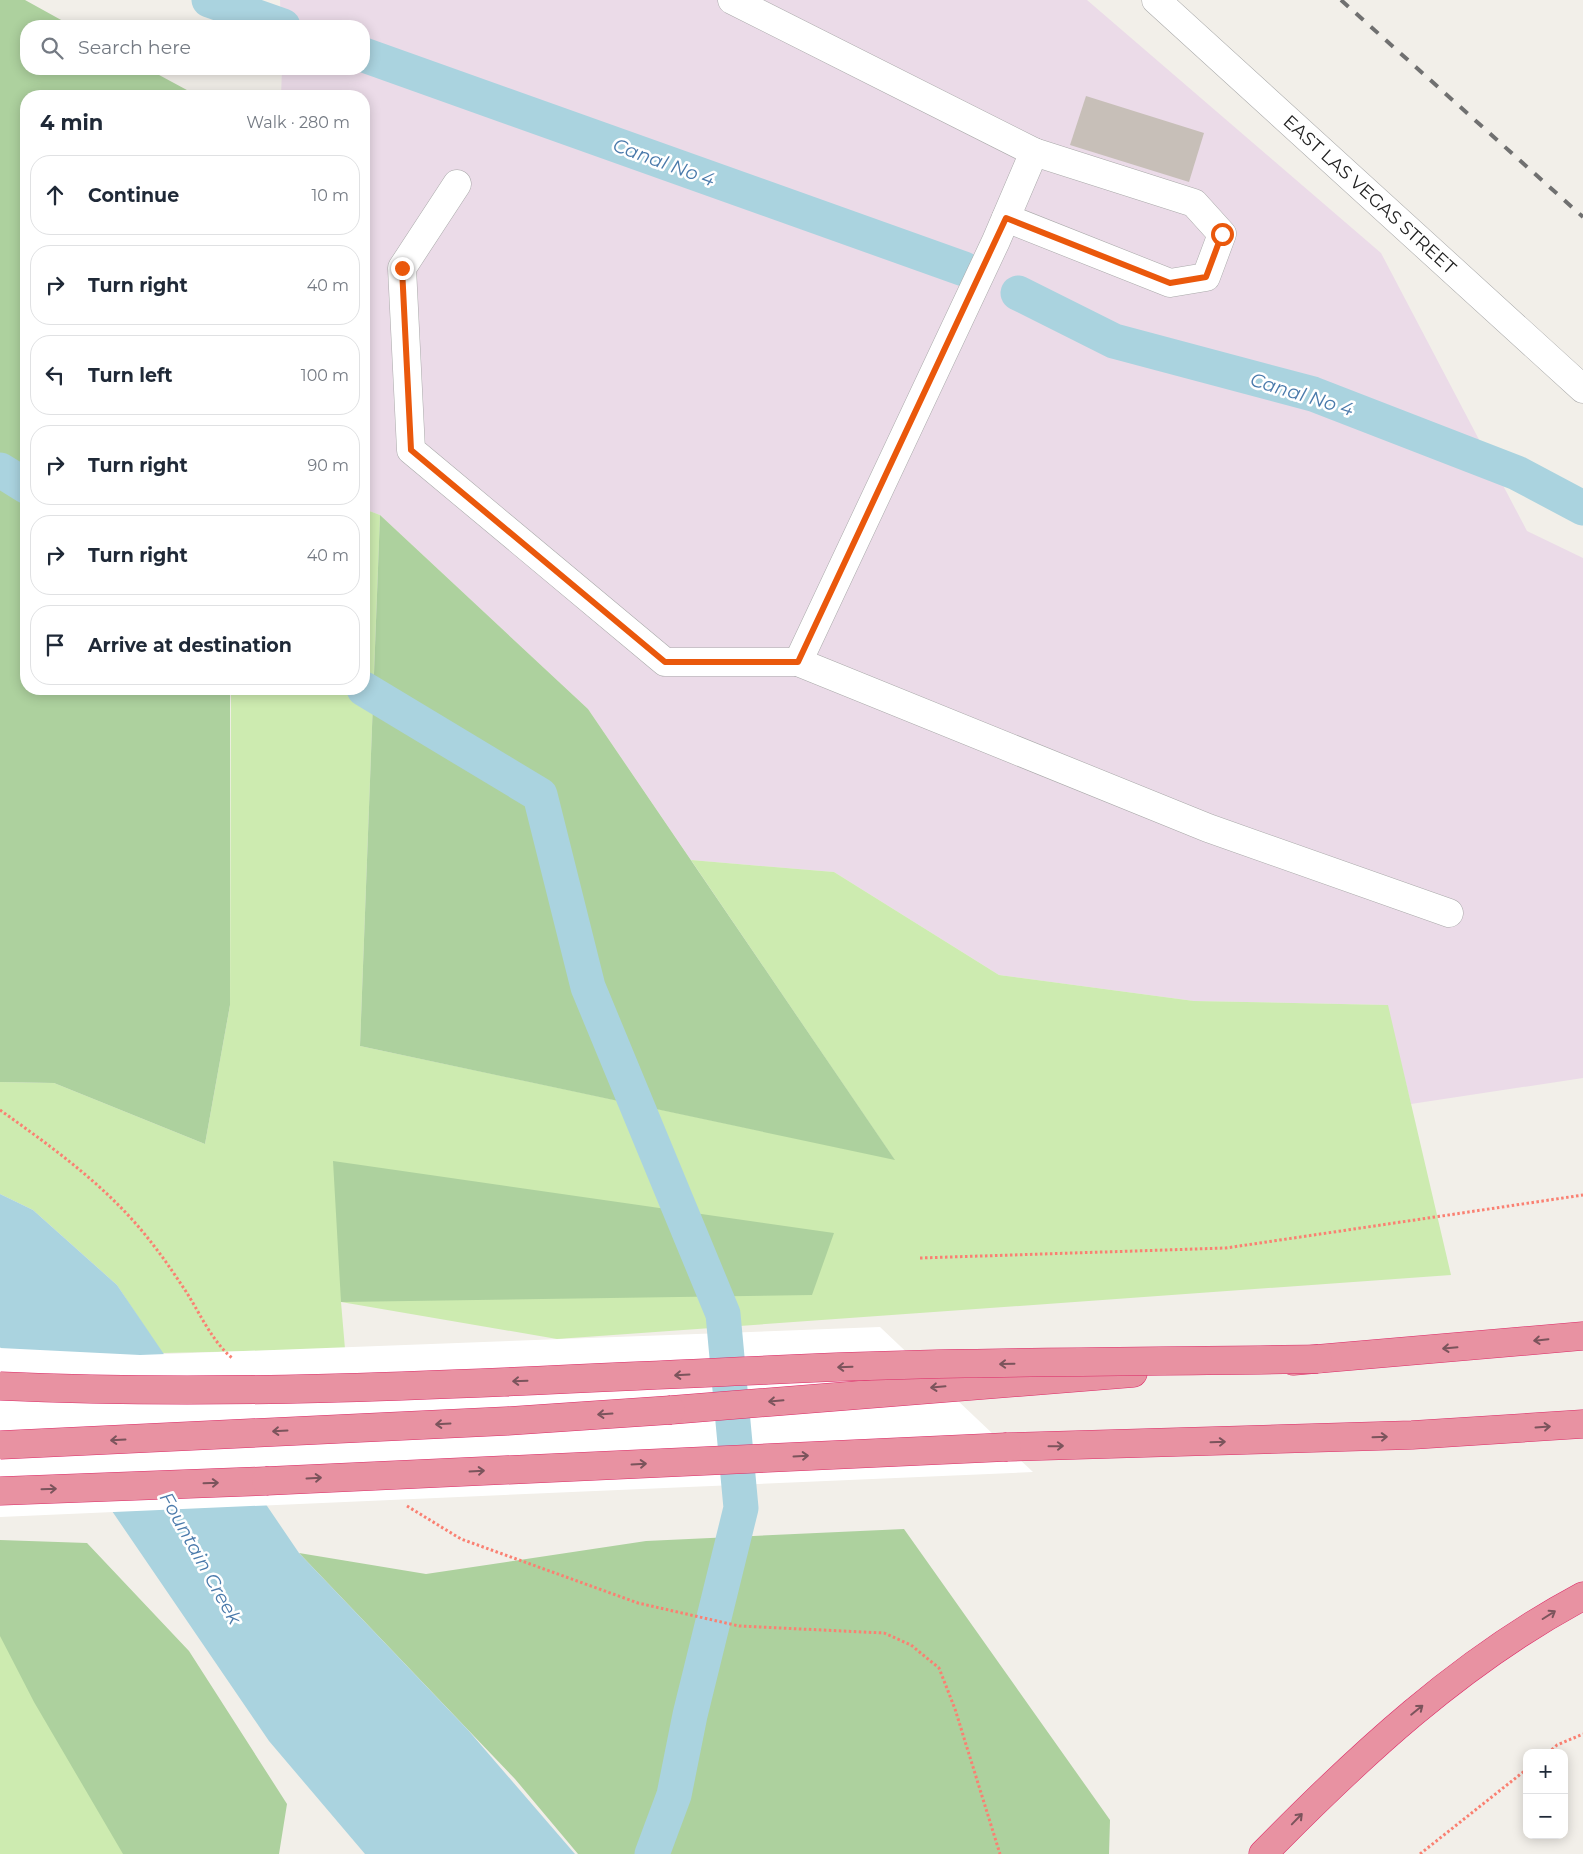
<!DOCTYPE html>
<meta charset="utf-8">
<style>
body{margin:0;font-family:Montserrat,sans-serif;background:#f2f2f3;color:#1f2937}
.controls{position:absolute;right:15px;bottom:15px;display:grid;overflow:hidden;border-radius:10px;box-shadow:0 2px 12px #0003}
.controls button{width:45px;height:45px;display:grid;place-items:center;padding:0;border:0;border-bottom:1px solid #e0e1e3;background:#fff;color:#1f2937;font:25px sans-serif}
.stop{position:absolute;width:15px;height:15px;margin:-11px;border:4px solid #ea580c;border-radius:50%;background:#fff}
.stop.end{background:#ea580c;border-color:#fff;box-shadow:0 1px 5px #0008}
.list{margin:0;padding:0;list-style:none}
h2{display:flex;justify-content:space-between;align-items:center;height:65px;margin:0;padding:0 20px;font-size:21px}
h2 small{font-size:16px;font-weight:400;color:#747a83}
.list li{display:grid;grid-template-columns:32px 1fr auto;gap:15px;align-items:center;box-sizing:border-box;height:80px;margin:0 10px 10px;padding:0 10px;border:1px solid #e0e1e3;border-radius:20px}
.list b{display:block;font-size:19px;white-space:nowrap}
.list em{font-size:16px;font-style:normal;color:#747a83}
.icon{flex:none;width:28px;height:28px;fill:none;stroke:currentColor;stroke-width:2;stroke-linecap:round;stroke-linejoin:round}
.map{position:relative;flex:none;width:1583px;height:1854px;overflow:hidden}
.search{position:absolute;background:#fff;box-shadow:0 2px 12px #0003;left:20px;top:20px;width:350px;height:55px;display:flex;align-items:center;gap:12px;box-sizing:border-box;padding:0 18px;border-radius:20px;color:#747a83;font-size:19px}
.panel{position:absolute;background:#fff;box-shadow:0 2px 12px #0003;left:20px;top:90px;width:350px;height:605px;border-radius:20px}
.map>svg:first-child{display:block}
</style>
<div class="map">
<svg width="1583" height="1854" viewBox="0 0 1583 1854">
<rect width="100%" height="100%" fill="#f2efe9"/>
<path fill="#ebdbe8" d="M280,0H1087L1381,253L1527,531L1583,558V1078L1411,1104L1387,1005L1194,1001L999,975L834,872L691,860L588,709L380,515L364,509V96H281L282,69H364V26H281Z"/>
<path fill="#cdebb0" d="M364,509L380,515L360,1046L894,1159L691,860L834,872L999,975L1194,1001L1388,1005L1451,1275L557,1339L341,1302L345,1349L162,1353L117,1285L33,1210L0,1194V1082L54,1083L205,1144L230,1005L231,689H364Z
M0,1629L125,1854H0Z"/>
<path fill="#add19e" d="M0,0H25L72,26H26V69H148L198,96H26V689H230V1005L205,1144L54,1083L0,1082Z
M380,515L588,709L895,1160L360,1046Z
M333,1161L834,1233L812,1295L341,1302Z
M904,1529L1110,1820L1109,1854H578L515,1779L299,1553L426,1574L646,1541Z
M0,1540L87,1543L189,1651L287,1804L279,1854H123L34,1702L0,1636Z"/>
<path fill="#aad3df" d="M0,1194L33,1210L117,1285L299,1553L468,1730L575,1854H365L269,1741L0,1347Z"/>
<path fill="#fff" d="M880,1327L1033,1472L0,1517V1348L140,1355Z"/>
<g fill="none" stroke-linecap="round" stroke-linejoin="round">
<path stroke="#aad3df" stroke-width="35" d="M209,0L283,26
M364,55L964,269
M1018,293L1114,341L1313,394L1517,473L1583,508
M0,470L26,486
M364,689L540,795L588,987L723,1314L741,1508L690,1715L674,1795L652,1854"/>
</g>
<path fill="#c7bfb8" d="M1086,96L1204,133L1189,182L1070,145Z"/>
<g fill="none" stroke-linecap="round" stroke-linejoin="round">
<defs>
<g id="minor">
<path d="M732,0L1034,152L996,241L798,662L1208,828L1449,913"/>
<path id="s1" d="M1156,0L1583,389"/>
<path d="M457,184L402,268L411,450L665,662H798"/>
<path d="M1006,218L1170,283L1206,277L1222,234L1194,203L1034,152"/>
</g>
<path id="highway" d="M1293,1361L1583,1336
M671,1410L1133,1373
M1007,1447L1412,1435L1583,1424
M0,1491L266,1481
M1263,1854C1359,1756 1461,1661 1583,1596"/>
</defs>
<use href="#minor" stroke="#a9a9a9" stroke-width="29"/>
<use href="#highway" stroke="#dc2a67" stroke-width="29"/>
<path stroke="#fa8072" stroke-width="3" stroke-dasharray="2.5 2.5" stroke-linecap="butt" d="M0,1110C56,1150 112,1190 154,1246C165,1260 175,1275 185,1290C200,1313 211,1340 232,1358
M920,1258L1226,1248L1583,1195
M407,1506L461,1539L638,1603L739,1626L884,1633L911,1645L939,1668L955,1709L1000,1854
M1548,1753L1557,1745L1583,1734
M1420,1854L1527,1769"/>
<use href="#minor" stroke="#fff" stroke-width="28"/>
<use href="#highway" stroke="#e892a2" stroke-width="28"/>
<path stroke="#707070" stroke-width="4" stroke-dasharray="10 10" stroke-linecap="butt" d="M1341,0L1583,217"/>
<defs>
<path id="highway-bridge" d="M0,1386C256,1398 512,1381 768,1370C952,1361 1135,1362 1318,1359
M0,1445L507,1421L671,1410
M266,1481L1007,1447"/>
</defs>
<use href="#highway-bridge" stroke="#dc2a67" stroke-width="29" stroke-linecap="butt"/>
<use href="#highway-bridge" stroke="#e892a2" stroke-width="28"/>
</g>
<defs><path id="oneway-shaft" d="M-6 0H5M1.5-3L5.5 0L1.5 3" fill="none" stroke-width="1.6" stroke-linecap="round" stroke-linejoin="round" transform="scale(1.25)"/></defs>
<g stroke="#7b545c">
<use href="#oneway-shaft" transform="translate(1541 1340) rotate(174)"/>
<use href="#oneway-shaft" transform="translate(1450 1348) rotate(175)"/>
<use href="#oneway-shaft" transform="translate(1007 1364) rotate(179)"/>
<use href="#oneway-shaft" transform="translate(845 1367) rotate(178)"/>
<use href="#oneway-shaft" transform="translate(682 1375) rotate(177)"/>
<use href="#oneway-shaft" transform="translate(520 1381) rotate(178)"/>
<use href="#oneway-shaft" transform="translate(938 1387) rotate(175)"/>
<use href="#oneway-shaft" transform="translate(776 1401) rotate(175)"/>
<use href="#oneway-shaft" transform="translate(605 1414) rotate(176)"/>
<use href="#oneway-shaft" transform="translate(443 1424) rotate(177)"/>
<use href="#oneway-shaft" transform="translate(1543 1427) rotate(-4)"/>
<use href="#oneway-shaft" transform="translate(280 1431) rotate(177)"/>
<use href="#oneway-shaft" transform="translate(1380 1437) rotate(-2)"/>
<use href="#oneway-shaft" transform="translate(118 1440) rotate(177)"/>
<use href="#oneway-shaft" transform="translate(1218 1442) rotate(-2)"/>
<use href="#oneway-shaft" transform="translate(1056 1446) rotate(-1)"/>
<use href="#oneway-shaft" transform="translate(801 1456) rotate(-3)"/>
<use href="#oneway-shaft" transform="translate(639 1464) rotate(-3)"/>
<use href="#oneway-shaft" transform="translate(477 1471) rotate(-3)"/>
<use href="#oneway-shaft" transform="translate(314 1478) rotate(-3)"/>
<use href="#oneway-shaft" transform="translate(211 1483) rotate(-2)"/>
<use href="#oneway-shaft" transform="translate(49 1489) rotate(-2)"/>
<use href="#oneway-shaft" transform="translate(1549 1615) rotate(-32)"/>
<use href="#oneway-shaft" transform="translate(1417 1710) rotate(-39)"/>
<use href="#oneway-shaft" transform="translate(1297 1819) rotate(-46)"/>
</g>
<g fill="none" stroke-linecap="round" stroke-linejoin="round">
<path stroke="#ea580c" stroke-width="6" d="M402,268L411,450L665,662H798L1006,218L1170,283L1206,277L1222,234"/>
</g>
<g text-anchor="middle" stroke-width="5" stroke-linejoin="round" paint-order="stroke">
<g font-size="18" fill="#222" stroke="#fff">
<text dy="6" stroke="none"><textPath href="#s1" startOffset="289">EAST LAS VEGAS STREET</textPath></text>
</g>
<g font-size="19" font-style="italic" fill="#4a7aab" stroke="#fff">
<text transform="translate(664 162) rotate(20)" y="7">Canal No 4</text>
<text transform="translate(1302 394) rotate(17)" y="7">Canal No 4</text>
<text transform="translate(201 1558) rotate(61)" y="7">Fountain Creek</text>
</g>
</g>
</svg>
<div class="controls">
<button>+</button>
<button>−</button>
</div>
<div class="stop" style="left:1222px;top:234px"></div>
<div class="stop end" style="left:402px;top:268px"></div>
<div class="search"><svg class="icon" aria-label="search" viewBox="0 0 24 24"><circle cx="10" cy="10" r="6"/><path d="M15 15l6 6"/></svg>Search here</div>
<section class="panel">
<h2>4 min<small>Walk · 280 m</small></h2>
<ul class="list">
<li><svg class="icon" aria-label="ahead" viewBox="0 0 24 24"><path d="M12 20V5M6 11l6-6 6 6"/></svg><div><b>Continue</b></div><em>10 m</em></li>
<li><svg class="icon" aria-label="right" viewBox="0 0 24 24"><path d="M7 20v-9h11M14 6l5 5-5 5"/></svg><div><b>Turn right</b></div><em>40 m</em></li>
<li><svg class="icon" aria-label="left" viewBox="0 0 24 24"><path d="M17 20v-9H6M10 6l-5 5 5 5"/></svg><div><b>Turn left</b></div><em>100 m</em></li>
<li><svg class="icon" aria-label="right" viewBox="0 0 24 24"><path d="M7 20v-9h11M14 6l5 5-5 5"/></svg><div><b>Turn right</b></div><em>90 m</em></li>
<li><svg class="icon" aria-label="right" viewBox="0 0 24 24"><path d="M7 20v-9h11M14 6l5 5-5 5"/></svg><div><b>Turn right</b></div><em>40 m</em></li>
<li><svg class="icon" aria-label="arrive" viewBox="0 0 24 24"><path d="M6 21V4h12l-3 4 3 4H6"/></svg><div><b>Arrive at destination</b></div></li>
</ul>
</section>
</div>
